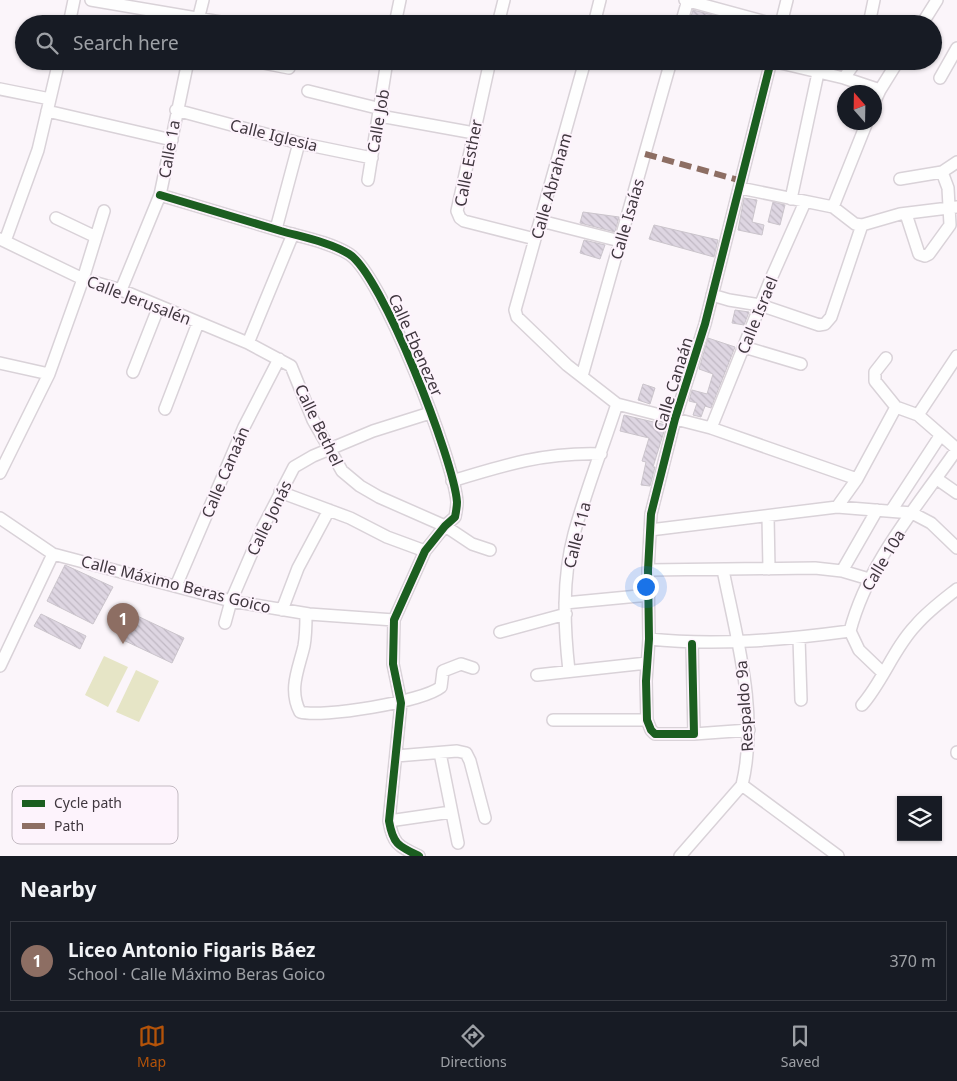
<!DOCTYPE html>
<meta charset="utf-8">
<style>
body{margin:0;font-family:"Noto Sans",sans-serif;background:#242831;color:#f1f3f6}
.controls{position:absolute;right:15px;bottom:15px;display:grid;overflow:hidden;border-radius:0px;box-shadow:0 1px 4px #0004}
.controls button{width:45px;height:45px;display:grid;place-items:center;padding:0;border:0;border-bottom:1px solid #363941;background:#171b24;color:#f1f3f6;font:25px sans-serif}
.compass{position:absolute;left:837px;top:85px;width:45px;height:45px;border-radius:50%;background:#171b24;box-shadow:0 1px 4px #0004;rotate:340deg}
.you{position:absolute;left:645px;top:586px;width:18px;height:18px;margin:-12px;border:4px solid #fff;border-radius:50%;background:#1a73e8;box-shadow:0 0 0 8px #1a73e833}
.badge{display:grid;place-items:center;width:32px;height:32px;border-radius:50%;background:#b45309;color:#fff;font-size:16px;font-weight:700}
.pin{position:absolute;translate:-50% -41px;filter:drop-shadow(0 1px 2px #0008)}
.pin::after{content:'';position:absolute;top:26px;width:18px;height:15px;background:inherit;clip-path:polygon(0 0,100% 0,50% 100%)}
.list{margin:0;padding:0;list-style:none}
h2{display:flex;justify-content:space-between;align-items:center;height:65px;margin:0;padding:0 20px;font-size:21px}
h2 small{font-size:16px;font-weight:400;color:#9ea1a6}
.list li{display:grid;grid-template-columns:32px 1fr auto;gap:15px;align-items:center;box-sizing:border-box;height:80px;margin:0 10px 10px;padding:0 10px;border:1px solid #363941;border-radius:0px}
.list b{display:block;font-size:19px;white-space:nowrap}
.list p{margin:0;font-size:16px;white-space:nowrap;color:#9ea1a6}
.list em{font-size:16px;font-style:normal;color:#9ea1a6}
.icon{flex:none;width:28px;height:28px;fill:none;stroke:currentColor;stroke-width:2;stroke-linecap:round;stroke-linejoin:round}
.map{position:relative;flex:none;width:957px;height:856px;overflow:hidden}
.search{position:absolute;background:#171b24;box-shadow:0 1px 4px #0004;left:15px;right:15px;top:15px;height:55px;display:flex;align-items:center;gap:12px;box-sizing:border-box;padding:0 18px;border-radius:28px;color:#9ea1a6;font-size:19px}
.sheet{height:155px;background:#171b24}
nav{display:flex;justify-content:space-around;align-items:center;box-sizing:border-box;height:70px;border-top:1px solid #363941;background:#171b24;font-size:14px;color:#9ea1a6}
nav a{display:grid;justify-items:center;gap:2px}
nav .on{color:#b45309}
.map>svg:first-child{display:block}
</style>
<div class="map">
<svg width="957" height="856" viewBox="0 0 957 856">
<defs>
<pattern id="building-back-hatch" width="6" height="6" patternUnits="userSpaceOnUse" patternTransform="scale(1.25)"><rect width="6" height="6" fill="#ded6e2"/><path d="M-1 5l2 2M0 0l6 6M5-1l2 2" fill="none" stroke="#c0b8c3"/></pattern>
</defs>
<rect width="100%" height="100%" fill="#fbf5fa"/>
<path fill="#e6e5c6" d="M104,656L128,667L108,707L85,695Z
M136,670L159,681L139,722L116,712Z"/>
<path fill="url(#building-back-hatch)" stroke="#cbc5cc" d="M693,10L713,15L710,24L689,23Z
M744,198L757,200L752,222L764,225L762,235L738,230Z
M773,202L785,205L780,225L768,222Z
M583,212L619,217L615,232L580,223Z
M654,225L718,240L714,257L649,239Z
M584,240L605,245L600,259L580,253Z
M735,310L749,312L744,325L732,323Z
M708,338L735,347L711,408L705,406L701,417L693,415L697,403L689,401L692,390L707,394L713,374L699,369Z
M643,384L655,388L650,404L638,400Z
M624,415L666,425L653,467H655L650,486L641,485L646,462L642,461L649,438L620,431Z
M65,565L113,587L93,624L47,601Z
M41,614L86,636L80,649L34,626Z
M133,614L184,638L172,663L121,639Z"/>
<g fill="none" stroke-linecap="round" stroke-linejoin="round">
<defs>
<path id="minor" d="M91,0L232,24
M685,0L773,24
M69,24L74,0
M197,24L203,0
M395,24L400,0
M498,24L504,0
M594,24L600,0
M681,24L688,0
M781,24L787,0
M869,24L874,0
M922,24L937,0
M253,61L289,68
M490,61L457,211L460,218L464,221L535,239
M585,61L515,310L517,317L567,365L617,404L711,428L857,479
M772,61L844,78L880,90
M844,78L856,61
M940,78L957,48
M0,89L50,99
M308,91L381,109
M874,103L880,90L898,61
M176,110L299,143L372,158
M47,111L172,140
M380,116L474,133
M900,179L942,172
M368,180L387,61
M740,188L833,207L855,224L862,225L900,214L957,207
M160,195C201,207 241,219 281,231C302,237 329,242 349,254C382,274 454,461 457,502C457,507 456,512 455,517L445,526L425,551L394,620L393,664L401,703L389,821C393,844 398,846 419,856
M791,199L818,73
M833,207L867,122
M906,214L919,254L925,256L929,254L950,225L948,188L942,172L957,162
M56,218L96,237
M541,221L620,241
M276,229L299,143
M0,239L83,279L121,290L248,343L291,366L313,420L342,471L360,486L379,497L445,526L472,544L490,550
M5,241L38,150L59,61
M121,290L160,195L188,61
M712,295L729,300L760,305L819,325L825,324L831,317L862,225
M248,343L293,234
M744,347L801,364
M886,358L875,372V381L896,407L918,415L957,449
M0,363L49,374
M133,372L159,306
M582,376L671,61
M165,409L198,323
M918,415L957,356
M711,428L770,281L805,202
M0,473L49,374L83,279L104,211
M937,479L957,493
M452,481C504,465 546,452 601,454
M280,492L350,518L387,537L425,551
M837,507L857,479L896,407
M891,511L940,436
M768,516L769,569
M0,518L53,554L231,601L309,614L394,620
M650,530L837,507L912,513L931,523L957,548
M648,570L815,568L842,571L869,579
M723,570C737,640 759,714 742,785L838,856
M842,571L877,510
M176,586L244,427L279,359
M565,603L649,595
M282,610L298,568L329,510
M306,614C306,625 306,635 304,646C299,668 288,689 300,712C322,718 422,702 441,687L443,671L461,664L473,668
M225,623L231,601L263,527L294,467L313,456L373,431L430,413
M500,632L566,614
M799,638L801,700
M649,639C716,646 783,640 850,631
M692,644L694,734H655L651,730L647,720L646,681L649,639L648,570L651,514L675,419L705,324L771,61
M0,666L53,554
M569,671C564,626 562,579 574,534C586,490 603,447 617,404
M883,673L859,650L850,631C868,562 917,507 957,449
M537,675L647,663
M862,705C883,681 894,648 916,625C928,611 943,600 957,589
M553,720H647
M694,734L749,730
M957,752V753
M440,753L458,843
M396,756L457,751L466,753L470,761L485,818
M389,821L451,812
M680,856L742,785"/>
</defs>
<use href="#minor" stroke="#d9d2d8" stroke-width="14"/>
<use href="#minor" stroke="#fefefe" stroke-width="11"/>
<path stroke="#8d6e63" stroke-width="6" stroke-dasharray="12 6" stroke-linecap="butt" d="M645,154L742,181"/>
<defs>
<path id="cycleway" d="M160,195C201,207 241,219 281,231C302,237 329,242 349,254C382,274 454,461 457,502C457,507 456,512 455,517L445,526L425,551L394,620L393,664L401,703L389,821C393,844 398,846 419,856
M692,644L694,734H655L651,730L647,720L646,681L649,639L648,570L651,514L675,419L705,324L771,61"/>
</defs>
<use href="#cycleway" stroke="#fdf3fc" stroke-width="11"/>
<use href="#cycleway" stroke="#1b5e20" stroke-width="8"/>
</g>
<g text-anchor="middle" stroke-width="4" stroke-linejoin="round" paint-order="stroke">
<g font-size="16" fill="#40373f" stroke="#fdf3fc">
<text transform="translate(378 121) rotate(-80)" y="6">Calle Job</text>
<text transform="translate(274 135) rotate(14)" y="6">Calle Iglesia</text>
<text transform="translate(169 149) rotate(-80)" y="6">Calle 1a</text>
<text transform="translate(468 163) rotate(-79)" y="6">Calle Esther</text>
<text transform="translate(551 186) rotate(-74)" y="6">Calle Abraham</text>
<text transform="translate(627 219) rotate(-74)" y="6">Calle Isaías</text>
<text transform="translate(139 300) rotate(21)" y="6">Calle Jerusalén</text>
<text transform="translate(757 315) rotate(-68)" y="6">Calle Israel</text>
<text transform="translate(416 345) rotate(66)" y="6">Calle Ebenezer</text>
<text transform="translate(673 384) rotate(-73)" y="6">Calle Canaán</text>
<text transform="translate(319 425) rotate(64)" y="6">Calle Bethel</text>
<text transform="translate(225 472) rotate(-67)" y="6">Calle Canaán</text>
<text transform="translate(269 518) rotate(-64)" y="6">Calle Jonás</text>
<text transform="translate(577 535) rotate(-76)" y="6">Calle 11a</text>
<text transform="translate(883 560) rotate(-59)" y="6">Calle 10a</text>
<text transform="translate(176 584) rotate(14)" y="6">Calle Máximo Beras Goico</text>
<text transform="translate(744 706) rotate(-94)" y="6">Respaldo 9a</text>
</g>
</g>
<rect x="12" y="786" width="166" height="58" rx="8" fill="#fdf3fc" stroke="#c4bbc3" stroke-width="1"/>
<rect x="22" y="800" width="23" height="7" fill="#1b5e20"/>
<rect x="22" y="823" width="23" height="6" fill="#8d6e63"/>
<g font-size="14" fill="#40373f">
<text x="54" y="808">Cycle path</text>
<text x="54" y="831">Path</text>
</g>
</svg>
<div class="controls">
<button><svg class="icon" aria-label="layers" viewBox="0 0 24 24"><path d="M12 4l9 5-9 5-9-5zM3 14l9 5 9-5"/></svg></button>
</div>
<svg class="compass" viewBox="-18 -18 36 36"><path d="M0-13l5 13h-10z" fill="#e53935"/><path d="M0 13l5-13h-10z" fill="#9ea1a6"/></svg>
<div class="you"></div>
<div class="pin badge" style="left:123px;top:644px;background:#8d6e63">1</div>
<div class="search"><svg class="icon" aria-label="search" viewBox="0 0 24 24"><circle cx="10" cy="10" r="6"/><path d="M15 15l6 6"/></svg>Search here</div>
</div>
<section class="sheet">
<h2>Nearby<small></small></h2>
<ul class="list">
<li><span class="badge" style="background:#8d6e63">1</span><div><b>Liceo Antonio Figaris Báez</b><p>School · Calle Máximo Beras Goico</p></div><em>370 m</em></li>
</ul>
</section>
<nav>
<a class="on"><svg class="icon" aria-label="map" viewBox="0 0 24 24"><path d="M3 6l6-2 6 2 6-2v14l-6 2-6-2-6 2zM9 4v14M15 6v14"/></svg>Map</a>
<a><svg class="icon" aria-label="directions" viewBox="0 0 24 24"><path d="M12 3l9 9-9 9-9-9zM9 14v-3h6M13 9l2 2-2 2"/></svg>Directions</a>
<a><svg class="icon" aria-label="saved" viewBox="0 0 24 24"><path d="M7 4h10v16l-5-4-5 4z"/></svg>Saved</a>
</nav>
